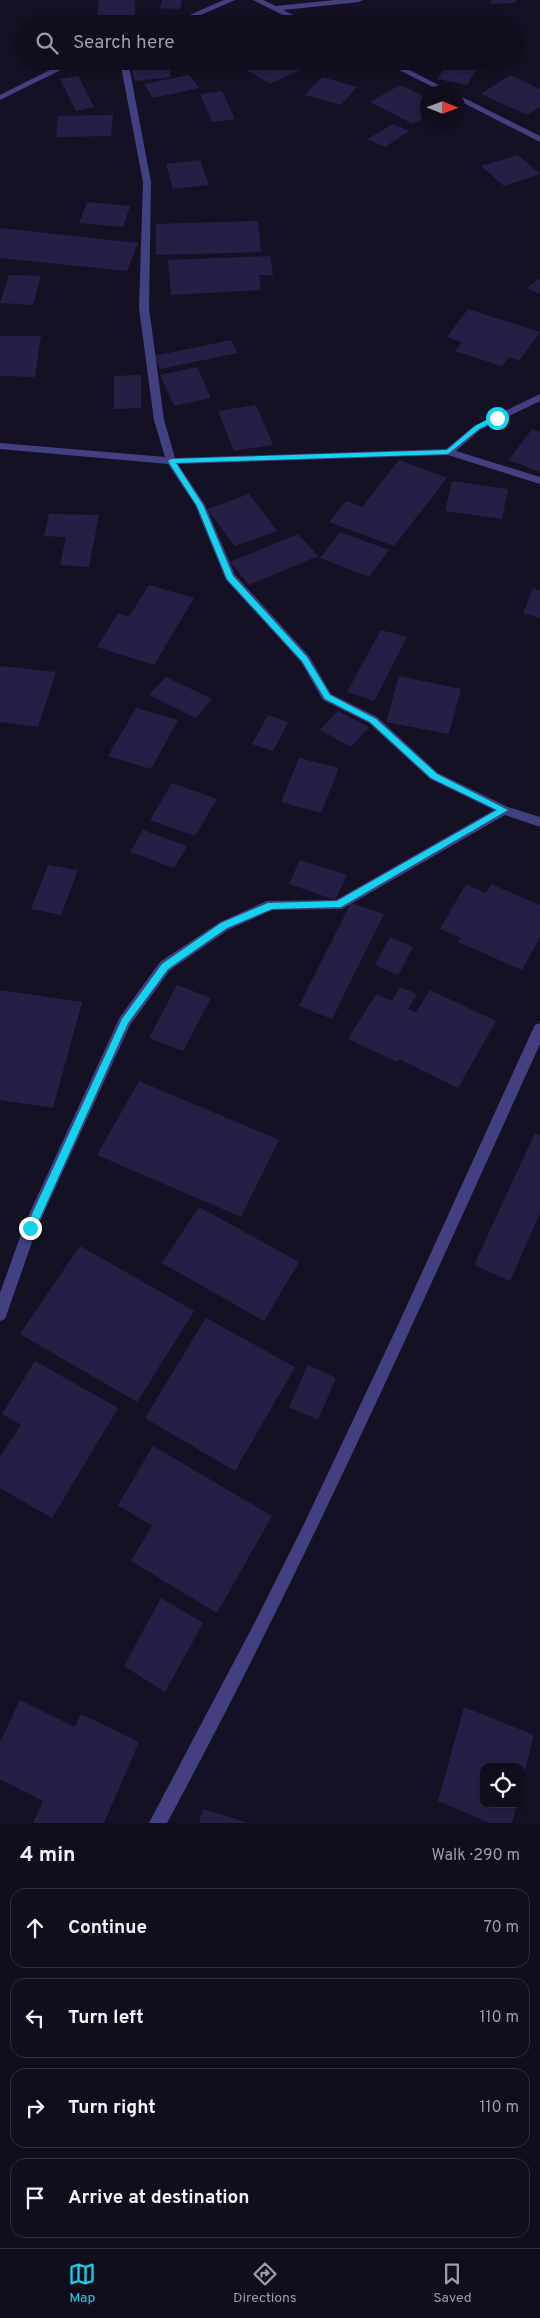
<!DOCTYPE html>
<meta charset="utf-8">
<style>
body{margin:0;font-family:Overpass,sans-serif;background:#1e1b29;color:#f1f3f6}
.controls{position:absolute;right:15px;bottom:15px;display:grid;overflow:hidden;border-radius:10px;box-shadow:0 2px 8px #0003}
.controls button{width:45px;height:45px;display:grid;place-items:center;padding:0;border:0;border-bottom:1px solid #302d3b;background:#100d1c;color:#f1f3f6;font:25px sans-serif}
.compass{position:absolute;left:420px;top:85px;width:45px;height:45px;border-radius:50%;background:#100d1c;box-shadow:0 2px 8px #0003;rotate:91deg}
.stop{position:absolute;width:15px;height:15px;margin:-11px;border:4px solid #13d3ed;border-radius:50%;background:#fff}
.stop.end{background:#13d3ed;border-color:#fff;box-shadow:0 1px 5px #0008}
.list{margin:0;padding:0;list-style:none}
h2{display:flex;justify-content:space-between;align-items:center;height:65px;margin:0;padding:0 20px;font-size:21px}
h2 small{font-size:16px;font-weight:400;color:#9c9ca3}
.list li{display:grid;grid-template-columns:32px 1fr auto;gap:15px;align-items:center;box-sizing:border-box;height:80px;margin:0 10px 10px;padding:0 10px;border:1px solid #302d3b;border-radius:15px}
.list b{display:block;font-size:19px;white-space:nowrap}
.list em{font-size:16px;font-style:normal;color:#9c9ca3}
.icon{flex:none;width:28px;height:28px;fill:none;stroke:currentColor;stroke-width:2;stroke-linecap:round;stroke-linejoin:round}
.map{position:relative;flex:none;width:540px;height:1823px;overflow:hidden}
.search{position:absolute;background:#100d1c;box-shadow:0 2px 8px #0003;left:15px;right:15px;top:15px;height:55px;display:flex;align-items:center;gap:12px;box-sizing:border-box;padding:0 18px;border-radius:28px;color:#9c9ca3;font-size:19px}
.sheet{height:425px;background:#100d1c}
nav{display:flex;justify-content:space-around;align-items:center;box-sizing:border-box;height:70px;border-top:1px solid #302d3b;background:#100d1c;font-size:14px;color:#9c9ca3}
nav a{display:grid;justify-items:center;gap:2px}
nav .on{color:#13d3ed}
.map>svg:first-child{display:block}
</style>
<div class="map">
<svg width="540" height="1823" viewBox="0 0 540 1823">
<rect width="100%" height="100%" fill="#151125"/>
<path fill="#271e45" d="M99,0H135L134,22H97Z
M162,0H182L180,9L160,8Z
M491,0H516V3L492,4Z
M239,14L264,24H225Z
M129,61H167L171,77L135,81Z
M239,61H285L300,70L270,84L235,63Z
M408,61H430L421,67Z
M449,61H495L489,71L477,69L467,85L437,79Z
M189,75L199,88L153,98L144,84Z
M510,75L540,89V106L527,115L481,94Z
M78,76L94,107L76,111L60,79Z
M322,77L357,87L341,105L305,95Z
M400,85L428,98V115L413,124L370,102Z
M222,91L235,119L212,122L200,94Z
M113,115L111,136L56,137L58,116Z
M393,124L409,131L385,147L368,139Z
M518,155L540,174L504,186L481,166Z
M200,160L209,185L173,189L166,164Z
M87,202L130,206L123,227L79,223Z
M258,221L261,252L156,255V224Z
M0,228L138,243L127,271L0,258Z
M270,256L273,275H259L261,290L171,295L168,260Z
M9,275L41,276L33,305L0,303Z
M540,278V294L527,288Z
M468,309L540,332L519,361L509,357L502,366L455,351L462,342L447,337Z
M0,336H41L35,377L0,376Z
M231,340L238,353L160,369L154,356Z
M197,367L211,398L174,406L160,375Z
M141,375V408L114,409V376Z
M256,405L273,445L234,451L218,411Z
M532,429L540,432V472L509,460Z
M399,460L447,478L394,546L329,522L346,501L362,507Z
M452,481L508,489L502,519L445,511Z
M249,494L277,531L235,546L207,509Z
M49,514L99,515L89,567L60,565L66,537L44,536Z
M340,532L389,550L369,577L320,558Z
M298,534L318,556L249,585L230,562Z
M149,585L194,598L154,665L97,647L118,613L129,617Z
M533,588L540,590V618L523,613Z
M381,630L407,637L374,701L347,692Z
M0,666L56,672L38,727L0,722Z
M399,676L461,689L449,734L386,722Z
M166,677L212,699L196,718L149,695Z
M136,708L178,720L151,769L108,756Z
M338,711L369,727L351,747L320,730Z
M268,715L288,722L273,751L252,744Z
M299,758L339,768L321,813L281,802Z
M172,783L217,799L195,836L150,820Z
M143,830L187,846L174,868L130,852Z
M300,860L347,875L335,900L289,884Z
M48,865L78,870L61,915L31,909Z
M466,884L486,893L491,884L540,905V937L522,970L458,942L461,938L440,929Z
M351,903L384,914L332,1019L299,1006Z
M390,937L413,947L398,975L375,965Z
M177,985L211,998L183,1051L149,1038Z
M400,987L417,994L408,1009L416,1013L430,990L496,1021L458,1088L399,1059L397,1062L348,1039L376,994L392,1001Z
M0,990L82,1002L53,1108L0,1100Z
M139,1081L279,1140L241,1217L97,1155Z
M535,1133L540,1136V1213L510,1281L474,1265Z
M199,1207L299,1262L264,1321L162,1263Z
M80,1246L194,1311L137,1402L20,1334Z
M206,1318L295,1367L235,1471L145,1418Z
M35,1361L118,1408L52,1518L0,1488V1457L21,1425L2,1414Z
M308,1365L336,1378L318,1420L289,1407Z
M153,1446L272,1516L217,1613L131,1561L152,1526L118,1505Z
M161,1598L203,1623L165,1692L124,1666Z
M20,1700L75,1727L81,1714L139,1742L104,1823H33L43,1801L0,1779V1742Z
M464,1707L534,1735L522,1783L521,1767H484V1804H517L512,1823H490L438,1801Z
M203,1809L249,1823H199Z"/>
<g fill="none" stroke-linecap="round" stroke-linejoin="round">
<path fill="#434081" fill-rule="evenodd" d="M224,0H235L180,24H169Z
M253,0H263L276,6L335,0H363L359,2L283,10L312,24H301Z
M68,61H79L0,100V95Z
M120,61H128L151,182L149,308L164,420L175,458L446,449L474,426L540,394V401L480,430L456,451L540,477V484L448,455L178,464L205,505L235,575L309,656L331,694L377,717L438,773L508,807L540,817V827L505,815L342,909L272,910L228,930L170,970L130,1025L37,1228L5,1319L0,1321V1293L25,1223L120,1017L160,962L220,922L267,901L336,900L494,810L430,779L369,723L323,700L301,662L226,580L195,505L168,464L0,449V443L165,457L154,420L139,308L143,182Z
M381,61H392L452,92H443Z
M458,95L540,136V142L458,100Z
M540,1023V1044C421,1306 304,1569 167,1823H149L255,1622L304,1524L398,1325L533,1029L535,1025Z"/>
</g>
<path fill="#13d3ed" d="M494,416L500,418L479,429L448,454L176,463L203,505L233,576L307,657L330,695L376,719L437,774L508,810L341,907L272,909L227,928L168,969L128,1023L34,1231H27V1225L122,1019L162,964L221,923L268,903L337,901L497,810L431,778L370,722L325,699L302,661L227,579L197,506L168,461L171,459L447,450L475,426Z"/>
</svg>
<div class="controls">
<button><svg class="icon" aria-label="locate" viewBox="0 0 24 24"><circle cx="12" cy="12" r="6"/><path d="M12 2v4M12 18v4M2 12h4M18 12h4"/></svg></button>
</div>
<svg class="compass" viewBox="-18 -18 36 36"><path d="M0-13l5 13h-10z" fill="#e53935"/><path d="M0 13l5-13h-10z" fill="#9c9ca3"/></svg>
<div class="stop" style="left:497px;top:418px"></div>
<div class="stop end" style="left:30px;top:1228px"></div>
<div class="search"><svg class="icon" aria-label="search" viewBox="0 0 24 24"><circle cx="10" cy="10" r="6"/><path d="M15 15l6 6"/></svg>Search here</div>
</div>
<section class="sheet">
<h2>4 min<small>Walk · 290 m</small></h2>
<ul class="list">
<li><svg class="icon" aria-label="ahead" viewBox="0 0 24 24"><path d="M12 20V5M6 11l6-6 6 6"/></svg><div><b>Continue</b></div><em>70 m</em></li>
<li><svg class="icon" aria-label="left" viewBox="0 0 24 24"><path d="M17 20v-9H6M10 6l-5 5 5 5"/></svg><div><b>Turn left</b></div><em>110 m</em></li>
<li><svg class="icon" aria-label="right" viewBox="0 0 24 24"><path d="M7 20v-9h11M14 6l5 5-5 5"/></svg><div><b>Turn right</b></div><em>110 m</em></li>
<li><svg class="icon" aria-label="arrive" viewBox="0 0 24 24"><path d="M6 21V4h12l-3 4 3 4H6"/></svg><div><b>Arrive at destination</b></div></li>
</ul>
</section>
<nav>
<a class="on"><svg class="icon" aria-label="map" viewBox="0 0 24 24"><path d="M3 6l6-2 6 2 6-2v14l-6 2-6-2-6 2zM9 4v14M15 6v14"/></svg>Map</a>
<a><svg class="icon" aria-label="directions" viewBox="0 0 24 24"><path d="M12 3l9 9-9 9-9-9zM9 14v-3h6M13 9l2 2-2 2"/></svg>Directions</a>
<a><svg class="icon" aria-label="saved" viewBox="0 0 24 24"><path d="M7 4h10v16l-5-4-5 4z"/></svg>Saved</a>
</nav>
